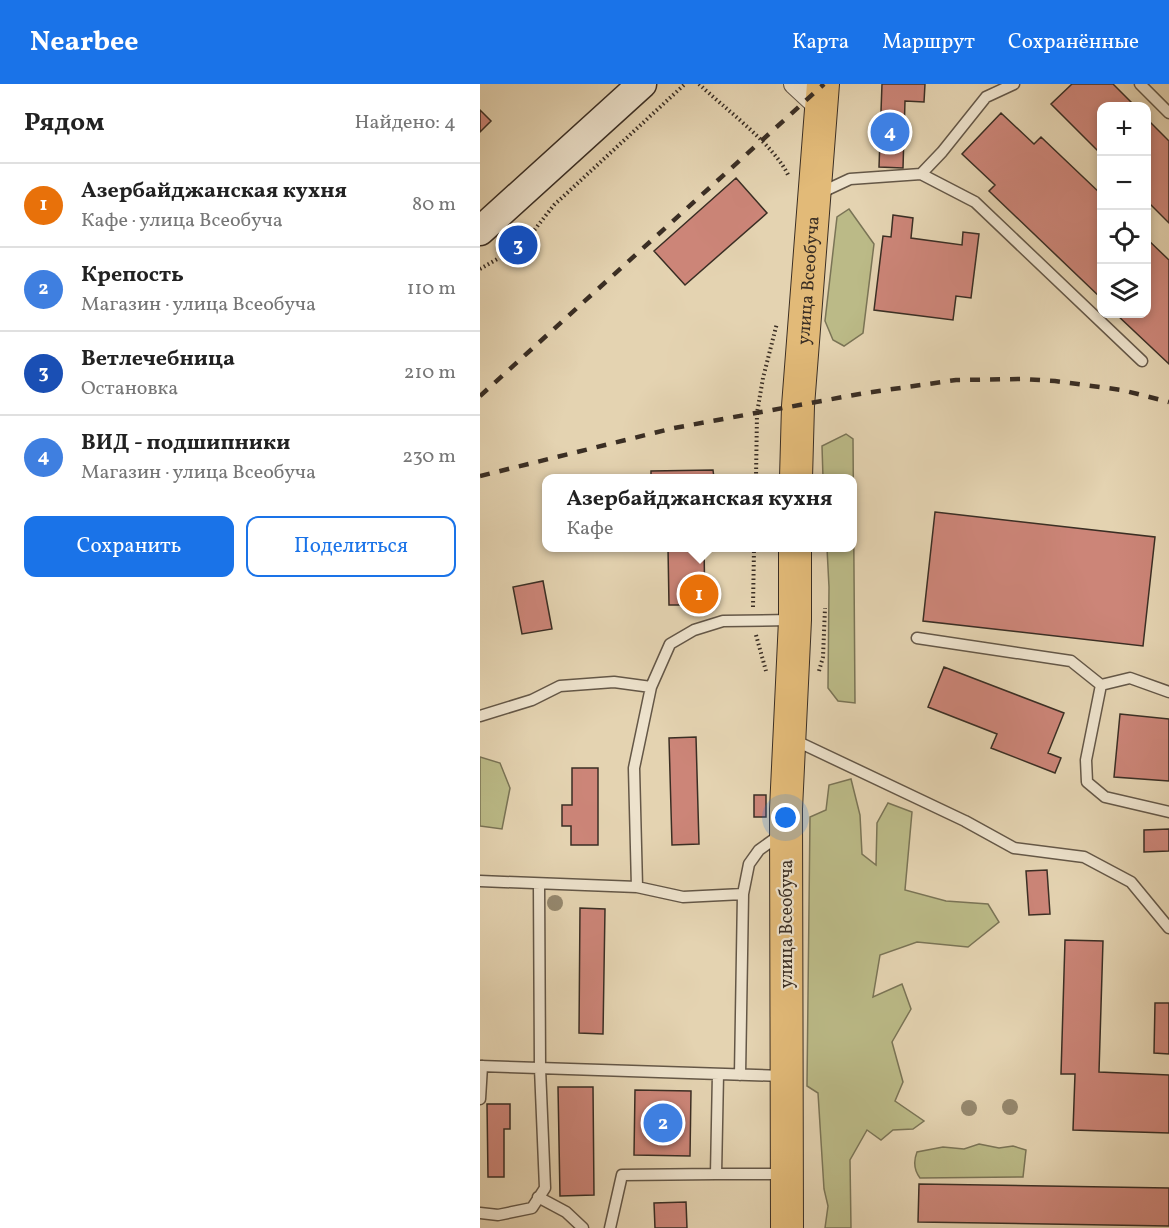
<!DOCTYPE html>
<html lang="ru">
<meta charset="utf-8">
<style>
body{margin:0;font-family:Vollkorn,serif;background:#f2f2f2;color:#222}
.controls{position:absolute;right:18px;top:18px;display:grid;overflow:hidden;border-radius:12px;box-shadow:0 3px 9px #0003}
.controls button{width:54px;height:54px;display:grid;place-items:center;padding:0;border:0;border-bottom:2px solid #e0e0e0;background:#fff;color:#222;font:30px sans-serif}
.you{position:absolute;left:306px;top:734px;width:21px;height:21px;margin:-15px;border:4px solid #fff;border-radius:50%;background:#1a73e8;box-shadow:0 0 0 9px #1a73e833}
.badge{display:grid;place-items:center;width:39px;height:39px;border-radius:50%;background:#1a73e8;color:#fff;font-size:20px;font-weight:700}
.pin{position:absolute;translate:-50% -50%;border:3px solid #fff;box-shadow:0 2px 6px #0006}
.popup{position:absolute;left:62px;top:390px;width:315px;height:78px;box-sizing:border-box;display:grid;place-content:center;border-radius:12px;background:#fff;filter:drop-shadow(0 2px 4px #0005);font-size:20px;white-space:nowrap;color:#767676}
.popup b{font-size:22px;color:#222}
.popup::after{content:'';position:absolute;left:50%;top:100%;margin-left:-12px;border:12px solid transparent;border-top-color:#fff}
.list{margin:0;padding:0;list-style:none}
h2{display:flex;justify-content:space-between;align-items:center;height:78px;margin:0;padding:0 24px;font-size:26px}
h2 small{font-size:20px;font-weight:400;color:#767676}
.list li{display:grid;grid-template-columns:39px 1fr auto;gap:18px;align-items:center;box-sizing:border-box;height:84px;padding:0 24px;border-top:2px solid #e0e0e0}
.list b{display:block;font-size:22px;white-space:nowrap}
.list p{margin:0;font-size:20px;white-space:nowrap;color:#767676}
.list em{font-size:20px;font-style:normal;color:#767676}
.actions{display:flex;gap:12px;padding:18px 24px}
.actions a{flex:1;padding:14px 0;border:2px solid #1a73e8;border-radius:12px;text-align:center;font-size:21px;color:#1a73e8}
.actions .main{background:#1a73e8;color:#fff}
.icon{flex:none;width:33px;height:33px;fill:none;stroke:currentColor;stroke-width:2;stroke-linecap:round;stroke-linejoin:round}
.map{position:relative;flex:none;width:689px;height:1144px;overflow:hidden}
header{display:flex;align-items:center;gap:36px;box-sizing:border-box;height:84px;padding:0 30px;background:#1a73e8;color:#fff}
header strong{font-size:28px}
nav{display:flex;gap:33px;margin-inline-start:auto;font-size:21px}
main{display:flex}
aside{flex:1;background:#fff}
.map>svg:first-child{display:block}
</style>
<header>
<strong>Nearbee</strong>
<nav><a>Карта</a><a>Маршрут</a><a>Сохранённые</a></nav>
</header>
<main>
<aside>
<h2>Рядом<small>Найдено: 4</small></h2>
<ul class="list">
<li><span class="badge" style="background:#e8710a">1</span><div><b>Азербайджанская кухня</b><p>Кафе · улица Всеобуча</p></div><em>80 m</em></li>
<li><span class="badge" style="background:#3f7fe0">2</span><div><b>Крепость</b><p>Магазин · улица Всеобуча</p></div><em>110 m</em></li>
<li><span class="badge" style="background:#1a4fb4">3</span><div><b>Ветлечебница</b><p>Остановка</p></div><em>210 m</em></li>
<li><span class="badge" style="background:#3f7fe0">4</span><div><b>ВИД - подшипники</b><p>Магазин · улица Всеобуча</p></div><em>230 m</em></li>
</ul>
<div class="actions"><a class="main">Сохранить</a><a>Поделиться</a></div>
</aside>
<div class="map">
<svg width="689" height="1144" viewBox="0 0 689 1144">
<rect width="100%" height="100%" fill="#e4d3b1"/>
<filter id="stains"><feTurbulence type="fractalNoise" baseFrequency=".00333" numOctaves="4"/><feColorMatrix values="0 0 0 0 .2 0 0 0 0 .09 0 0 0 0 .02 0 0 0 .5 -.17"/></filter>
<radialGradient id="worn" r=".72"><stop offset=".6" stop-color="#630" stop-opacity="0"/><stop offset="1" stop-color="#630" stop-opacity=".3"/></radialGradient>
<path fill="#bbba87" stroke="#7a7456" stroke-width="1.5" d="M369,125L394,160L383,249L364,262L353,256L345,237L357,133Z
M366,350L373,355L375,619L358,617L348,604L349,503L347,464H372V394H343L342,362Z
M0,673L20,679L30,704L22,745L0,742Z
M371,695L380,731L382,770L396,781L397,739L408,719L432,728L425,806L466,817L508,820L519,838L488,863L437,858L400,871L393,913L422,900L431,925L412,958L423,998L415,1017L444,1037L433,1045L413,1046L401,1056L387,1046L370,1076L371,1144H345L348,1122L344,1105L338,1009L327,1002L330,733L346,726L349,701Z
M499,1060L519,1064L533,1062L546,1066L543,1093L440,1094C434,1086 433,1078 437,1068L463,1063L484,1065Z"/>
<path fill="#cc8578" stroke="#3a2e24" stroke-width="1.5" d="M402,0H445L444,18L425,17L423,84L399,83Z
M592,0H633L655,22H622V71L571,20Z
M0,26L11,37L0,48Z
M521,29L554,60L561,53L622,111V215L509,107L515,101L482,70Z
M666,34L689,57V139L666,116Z
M256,94L287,129L205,201L174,167Z
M413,131L433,134L431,154L482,161L483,148L499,150L491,214L476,212L473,236L394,226L403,152L411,153Z
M666,154L689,176V280L636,230H666Z
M233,386L234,394H171V387Z
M455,428L675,453L663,562L443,537Z
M188,464H224L225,521H189Z
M63,497L72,545L42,550L33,503Z
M464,583L584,629L568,669L581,674L575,689L511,664L517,650L448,623Z
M640,630L689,635V697L634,693Z
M216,653L219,760L192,761L189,654Z
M92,684H118V761H91V742H82V721H92Z
M274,711H286V733H274Z
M689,745V767L664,768V746Z
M567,786L570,830L549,831L546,787Z
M100,824L125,825L123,950L99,949Z
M585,856L623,857L619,988L689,991V1049L593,1046L595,990H581Z
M675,919H689V970L674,969Z
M78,1003H113L114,1111L80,1112Z
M155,1006L211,1007L210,1072L154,1071Z
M7,1020H30V1045H24V1093H8Z
M439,1100L689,1104V1142L438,1138Z
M206,1118L207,1144H175L174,1119Z"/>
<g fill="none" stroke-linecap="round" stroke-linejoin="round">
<defs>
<path id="lane" d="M660,0L689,29
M441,90L495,118L662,277
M340,109L370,95L441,90L462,68L506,13L534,0
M437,554L591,577L621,601
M689,608L650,594L621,601L606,676L607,698L625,713L689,728
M0,632L52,616L80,602L134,598L171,603
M312,655L485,737L534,764L604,773L651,798L689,844
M0,797L157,803L203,813L263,810
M157,803L154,684L171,603L190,560L214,546L243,537L311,536
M0,982L303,992
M238,990L236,1090H303
M260,991L263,810L269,780L279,766L300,751
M0,1015L2,982
M58,1113L86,1128L103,1144
M0,1129L18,1131L52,1124L65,1104L60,984L59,800
M130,1144L142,1091L236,1090"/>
<path id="street" d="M314,0L341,25"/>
<path id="secondary" d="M0,147L162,0"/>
<g id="primary">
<path id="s1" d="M316,394L318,322L343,0"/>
<path d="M307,1144L306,725L315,536V464"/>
</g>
</defs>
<use href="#lane" stroke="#645747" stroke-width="13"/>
<use href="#street" stroke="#645747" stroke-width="22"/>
<use href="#secondary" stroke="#3a2e24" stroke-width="31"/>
<use href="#primary" stroke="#3a2e24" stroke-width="34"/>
<path stroke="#3a2e24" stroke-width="4" stroke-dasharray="1.5 3" stroke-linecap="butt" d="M219,0C244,24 296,62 309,93
M0,185L33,166L52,149L74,121L205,0
M276,394L277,329L283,294L297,239
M273,523L274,464
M276,551L286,587
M339,587L343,573L345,524"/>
<use href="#lane" stroke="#ede2cc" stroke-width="10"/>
<use href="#street" stroke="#ede2cc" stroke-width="20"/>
<use href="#secondary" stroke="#ede2cc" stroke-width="28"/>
<use href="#primary" stroke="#e2ba78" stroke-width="32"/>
<path stroke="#3a2e24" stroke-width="4.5" stroke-dasharray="10 10" stroke-linecap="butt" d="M0,312L344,0
M0,392L194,344L385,309L476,296L544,295L575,297L642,306L689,318"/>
</g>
<g fill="#95886e">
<circle cx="75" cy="819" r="8"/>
<circle cx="530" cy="1023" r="8"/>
<circle cx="489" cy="1024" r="8"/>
</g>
<g text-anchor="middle" stroke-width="4.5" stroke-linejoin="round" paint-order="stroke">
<g font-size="18" fill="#3a2e24" stroke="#ede2cc">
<text dy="6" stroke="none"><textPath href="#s1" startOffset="198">улица Всеобуча</textPath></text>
<text transform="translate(306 840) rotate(-90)" y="6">улица Всеобуча</text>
</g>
</g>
<rect width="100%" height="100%" filter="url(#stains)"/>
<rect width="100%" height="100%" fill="url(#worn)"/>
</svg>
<div class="controls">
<button>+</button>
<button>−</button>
<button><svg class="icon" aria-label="locate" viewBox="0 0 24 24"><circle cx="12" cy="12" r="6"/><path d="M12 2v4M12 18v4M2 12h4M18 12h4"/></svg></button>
<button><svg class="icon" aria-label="layers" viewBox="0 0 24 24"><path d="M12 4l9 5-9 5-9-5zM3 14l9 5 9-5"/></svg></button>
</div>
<div class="you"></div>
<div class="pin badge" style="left:219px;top:510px;background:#e8710a">1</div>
<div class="popup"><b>Азербайджанская кухня</b>Кафе</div>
<div class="pin badge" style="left:183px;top:1039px;background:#3f7fe0">2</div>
<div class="pin badge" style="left:38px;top:161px;background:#1a4fb4">3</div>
<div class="pin badge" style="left:410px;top:48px;background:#3f7fe0">4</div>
</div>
</main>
